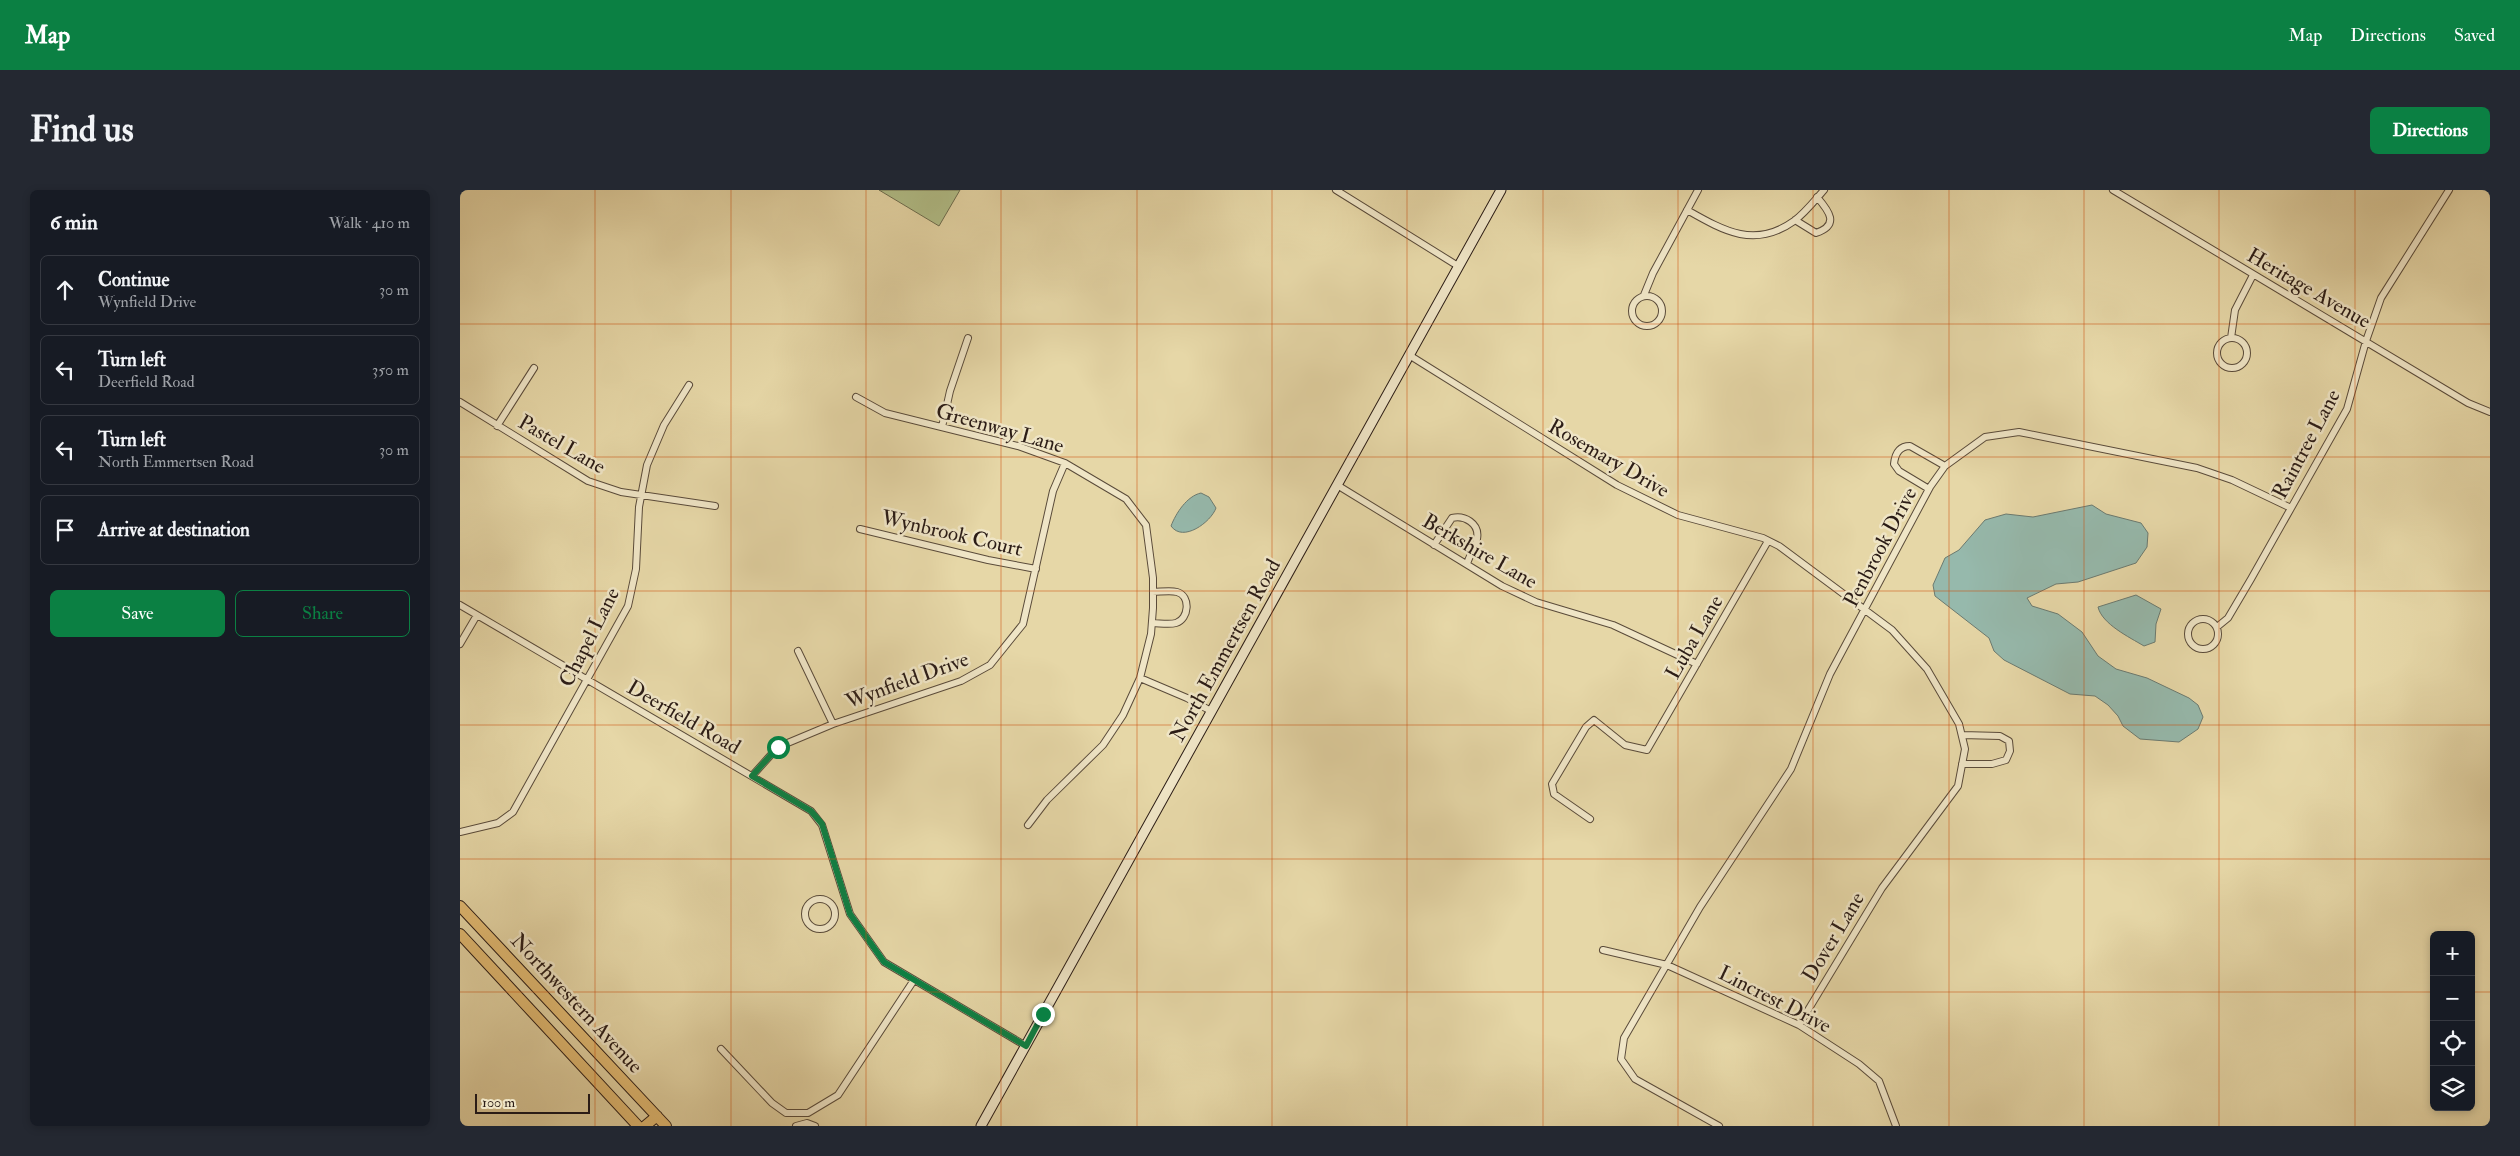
<!DOCTYPE html>
<meta charset="utf-8">
<style>
body{margin:0;font-family:"IM FELL Double Pica",serif;background:#242831;color:#f1f3f6}
.controls{position:absolute;right:15px;bottom:15px;display:grid;overflow:hidden;border-radius:8px;box-shadow:0 2px 8px #0003}
.controls button{width:45px;height:45px;display:grid;place-items:center;padding:0;border:0;border-bottom:1px solid #363941;background:#171b24;color:#f1f3f6;font:25px sans-serif}
.scale{position:absolute;left:15px;bottom:12px;width:115px;box-sizing:border-box;padding-left:5px;border:2px solid #2b1c16;border-top:0;font-size:14px;line-height:18px;white-space:nowrap;color:#2b1c16;-webkit-text-stroke:4px #efe5c6;paint-order:stroke}
.stop{position:absolute;width:15px;height:15px;margin:-11px;border:4px solid #0b8043;border-radius:50%;background:#fff}
.stop.end{background:#0b8043;border-color:#fff;box-shadow:0 1px 5px #0008}
.list{margin:0;padding:0;list-style:none}
h2{display:flex;justify-content:space-between;align-items:center;height:65px;margin:0;padding:0 20px;font-size:21px}
h2 small{font-size:16px;font-weight:400;color:#9ea1a6}
.list li{display:grid;grid-template-columns:32px 1fr auto;gap:15px;align-items:center;box-sizing:border-box;height:70px;margin:0 10px 10px;padding:0 10px;border:1px solid #363941;border-radius:8px}
.list b{display:block;font-size:19px;white-space:nowrap}
.list p{margin:0;font-size:16px;white-space:nowrap;color:#9ea1a6}
.list em{font-size:16px;font-style:normal;color:#9ea1a6}
.actions{display:flex;gap:10px;padding:15px 20px}
.actions a{flex:1;padding:11px 0;border:1px solid #0b8043;border-radius:8px;text-align:center;font-size:18px;color:#0b8043}
.actions .main{background:#0b8043;color:#fff}
.icon{flex:none;width:28px;height:28px;fill:none;stroke:currentColor;stroke-width:2;stroke-linecap:round;stroke-linejoin:round}
.map{position:relative;flex:none;width:2030px;height:936px;overflow:hidden;border-radius:8px}
header{display:flex;align-items:center;gap:30px;box-sizing:border-box;height:70px;padding:0 25px;background:#0b8043;color:#fff}
header strong{font-size:24px}
nav{display:flex;gap:28px;margin-inline-start:auto;font-size:18px}
.intro{display:flex;align-items:center;justify-content:space-between;box-sizing:border-box;height:120px;padding:0 30px}
h1{margin:0;font-size:35px}
.button{padding:12px 22px;border-radius:8px;background:#0b8043;color:#fff;font-size:18px;font-weight:700}
main{display:flex;gap:30px;padding:0 30px}
aside{flex:1;background:#171b24;border-radius:8px;box-shadow:0 2px 8px #0003}
.map>svg:first-child{display:block}
</style>
<header>
<strong>Map</strong>
<nav><a>Map</a><a>Directions</a><a>Saved</a></nav>
</header>
<div class="intro"><h1>Find us</h1><a class="button">Directions</a></div>
<main>
<aside>
<h2>6 min<small>Walk · 410 m</small></h2>
<ul class="list">
<li><svg class="icon" aria-label="ahead" viewBox="0 0 24 24"><path d="M12 20V5M6 11l6-6 6 6"/></svg><div><b>Continue</b><p>Wynfield Drive</p></div><em>30 m</em></li>
<li><svg class="icon" aria-label="left" viewBox="0 0 24 24"><path d="M17 20v-9H6M10 6l-5 5 5 5"/></svg><div><b>Turn left</b><p>Deerfield Road</p></div><em>350 m</em></li>
<li><svg class="icon" aria-label="left" viewBox="0 0 24 24"><path d="M17 20v-9H6M10 6l-5 5 5 5"/></svg><div><b>Turn left</b><p>North Emmertsen Road</p></div><em>30 m</em></li>
<li><svg class="icon" aria-label="arrive" viewBox="0 0 24 24"><path d="M6 21V4h12l-3 4 3 4H6"/></svg><div><b>Arrive at destination</b></div></li>
</ul>
<div class="actions"><a class="main">Save</a><a>Share</a></div>
</aside>
<div class="map">
<svg width="2030" height="936" viewBox="0 0 2030 936">
<rect width="100%" height="100%" fill="#e6d7a7"/>
<filter id="stains"><feTurbulence type="fractalNoise" baseFrequency=".004" numOctaves="4"/><feColorMatrix values="0 0 0 0 .2 0 0 0 0 .09 0 0 0 0 .02 0 0 0 .5 -.17"/></filter>
<radialGradient id="worn" r=".72"><stop offset=".6" stop-color="#630" stop-opacity="0"/><stop offset="1" stop-color="#630" stop-opacity=".3"/></radialGradient>
<path fill="#b2bf89" stroke="#6e6e50" d="M419,0H500L479,36Z"/>
<path fill="#96b9ac" stroke="#6b7a70" d="M741,303L749,307L756,318C751,332 723,353 711,336C716,323 727,306 741,303Z
M1632,315L1646,324L1681,333L1688,343L1687,357L1676,373L1618,392L1596,394L1567,408L1572,416L1598,424L1622,442L1638,466L1656,479L1687,488L1729,508L1738,515L1743,527L1738,539L1719,552L1680,549L1663,536L1658,526L1648,515L1635,506L1610,504L1544,470L1534,461L1529,448L1475,406L1473,395L1485,368L1499,360L1525,330L1546,324L1573,327Z
M1676,405L1701,419L1696,434L1695,452L1684,456C1669,447 1642,434 1638,417Z"/>
<g fill="none" stroke-linecap="round" stroke-linejoin="round">
<defs>
<path id="street" d="M876,0L998,76
M1653,0L2008,213L2030,222
M1227,20C1264,41 1295,59 1334,31C1345,23 1355,10 1364,0
M1335,30L1356,43C1380,35 1369,21 1357,7
M1184,105L1193,83L1238,0
M1172 121a15 15 0 1 1 30 0a15 15 0 1 1-30 0Z
M1757 163a15 15 0 1 1 30 0a15 15 0 1 1-30 0Z
M1771,148L1775,120L1793,85
M949,165L1157,295L1218,325L1303,348L1319,356L1432,440L1467,479L1499,534L1505,559L1498,596L1422,698L1339,835
M396,207L425,223L558,256L605,273L666,309L686,335L693,388V418L691,444L680,488L663,525L643,555L587,610L568,635
M0,212L128,291L161,302L255,316
M37,236L74,178
M482,237L490,201L508,148
M877,295L1042,396L1076,412L1153,435L1237,474
M1469,299L1439,281L1434,274C1435,264 1439,256 1450,256L1485,276
M400,339L528,370L576,379
M974,355L992,328C1004,325 1020,333 1017,349C1016,356 1009,366 1007,374
M0,415L351,621L362,635L390,724L424,772L566,856
M1728 444a15 15 0 1 1 30 0a15 15 0 1 1-30 0Z
M692,433C699,433 709,435 716,433C729,429 731,406 717,402C710,400 700,402 693,402
M1757,437L1768,428L1791,389L1887,219L1906,151L1921,108L1989,0
M0,454L17,425
M338,461L373,534
M680,488L727,508L751,521
M1502,545L1540,546L1549,551L1550,561L1546,570L1532,574H1502
M292,586L318,557L373,534L501,491L530,475L563,434L593,301L605,273
M1130,629L1094,604L1092,594L1126,537L1134,530L1165,555L1187,560L1308,351
M0,642L38,633L53,622L168,416L176,379L179,317L187,275L204,235L229,195
M345 724a15 15 0 1 1 30 0a15 15 0 1 1-30 0Z
M1143,760L1207,775L1339,835L1399,874L1419,891L1436,936
M261,859L312,913L326,923H348L378,905L454,790
M336,936L347,933L355,936
M1259,936L1175,889L1161,869L1164,848L1240,717L1331,579L1370,484L1470,297L1485,276L1525,247L1559,242L1737,278L1772,290L1831,318"/>
<path id="secondary" d="M521,936L1041,0"/>
<path id="primary" d="M0,716L206,936
M0,744L178,936
M185,936L197,926"/>
</defs>
<use href="#street" stroke="#5a4b3a" stroke-width="8"/>
<use href="#secondary" stroke="#2b1c16" stroke-width="11"/>
<use href="#primary" stroke="#2b1c16" stroke-width="12"/>
<use href="#street" stroke="#efe5c6" stroke-width="6"/>
<use href="#secondary" stroke="#efe5c6" stroke-width="9"/>
<use href="#primary" stroke="#e3bc74" stroke-width="10"/>
</g>
<g fill="none" stroke-linecap="round" stroke-linejoin="round">
<path stroke="#0b8043" stroke-width="6" d="M318,557L292,586L351,621L362,634L390,724L424,772L566,856L583,824"/>
</g>
<path fill="none" stroke="#cc500e" stroke-width="1" stroke-opacity="0.55" d="M135,0V936M271,0V936M406,0V936M541,0V936M677,0V936M812,0V936M947,0V936M1083,0V936M1218,0V936M1353,0V936M1489,0V936M1624,0V936M1759,0V936M1895,0V936M0,134H2030M0,267H2030M0,401H2030M0,535H2030M0,669H2030M0,802H1974M2011,802H2030"/>
<g text-anchor="middle" stroke-width="5" stroke-linejoin="round" paint-order="stroke">
<g font-size="21" fill="#2b1c16" stroke="#efe5c6">
<text transform="translate(1849 98) rotate(30)" y="7">Heritage Avenue</text>
<text transform="translate(540 238) rotate(16)" y="7">Greenway Lane</text>
<text transform="translate(102 254) rotate(30)" y="7">Pastel Lane</text>
<text transform="translate(1846 254) rotate(-62)" y="7">Raintree Lane</text>
<text transform="translate(1149 268) rotate(30)" y="7">Rosemary Drive</text>
<text transform="translate(492 343) rotate(13)" y="7">Wynbrook Court</text>
<text transform="translate(1420 357) rotate(-62)" y="7">Penbrook Drive</text>
<text transform="translate(1020 361) rotate(30)" y="7">Berkshire Lane</text>
<text transform="translate(129 447) rotate(-63)" y="7">Chapel Lane</text>
<text transform="translate(1234 447) rotate(-60)" y="7">Luba Lane</text>
<text transform="translate(765 460) rotate(-61)" y="7">North Emmertsen Road</text>
<text transform="translate(447 490) rotate(-20)" y="7">Wynfield Drive</text>
<text transform="translate(224 527) rotate(30)" y="7">Deerfield Road</text>
<text transform="translate(1373 747) rotate(-59)" y="7">Dover Lane</text>
<text transform="translate(1315 809) rotate(27)" y="7">Lincrest Drive</text>
<text transform="translate(117 813) rotate(47)" y="7">Northwestern Avenue</text>
</g>
</g>
<rect width="100%" height="100%" filter="url(#stains)"/>
<rect width="100%" height="100%" fill="url(#worn)"/>
</svg>
<div class="controls">
<button>+</button>
<button>−</button>
<button><svg class="icon" aria-label="locate" viewBox="0 0 24 24"><circle cx="12" cy="12" r="6"/><path d="M12 2v4M12 18v4M2 12h4M18 12h4"/></svg></button>
<button><svg class="icon" aria-label="layers" viewBox="0 0 24 24"><path d="M12 4l9 5-9 5-9-5zM3 14l9 5 9-5"/></svg></button>
</div>
<div class="scale">100 m</div>
<div class="stop" style="left:318px;top:557px"></div>
<div class="stop end" style="left:583px;top:824px"></div>
</div>
</main>
